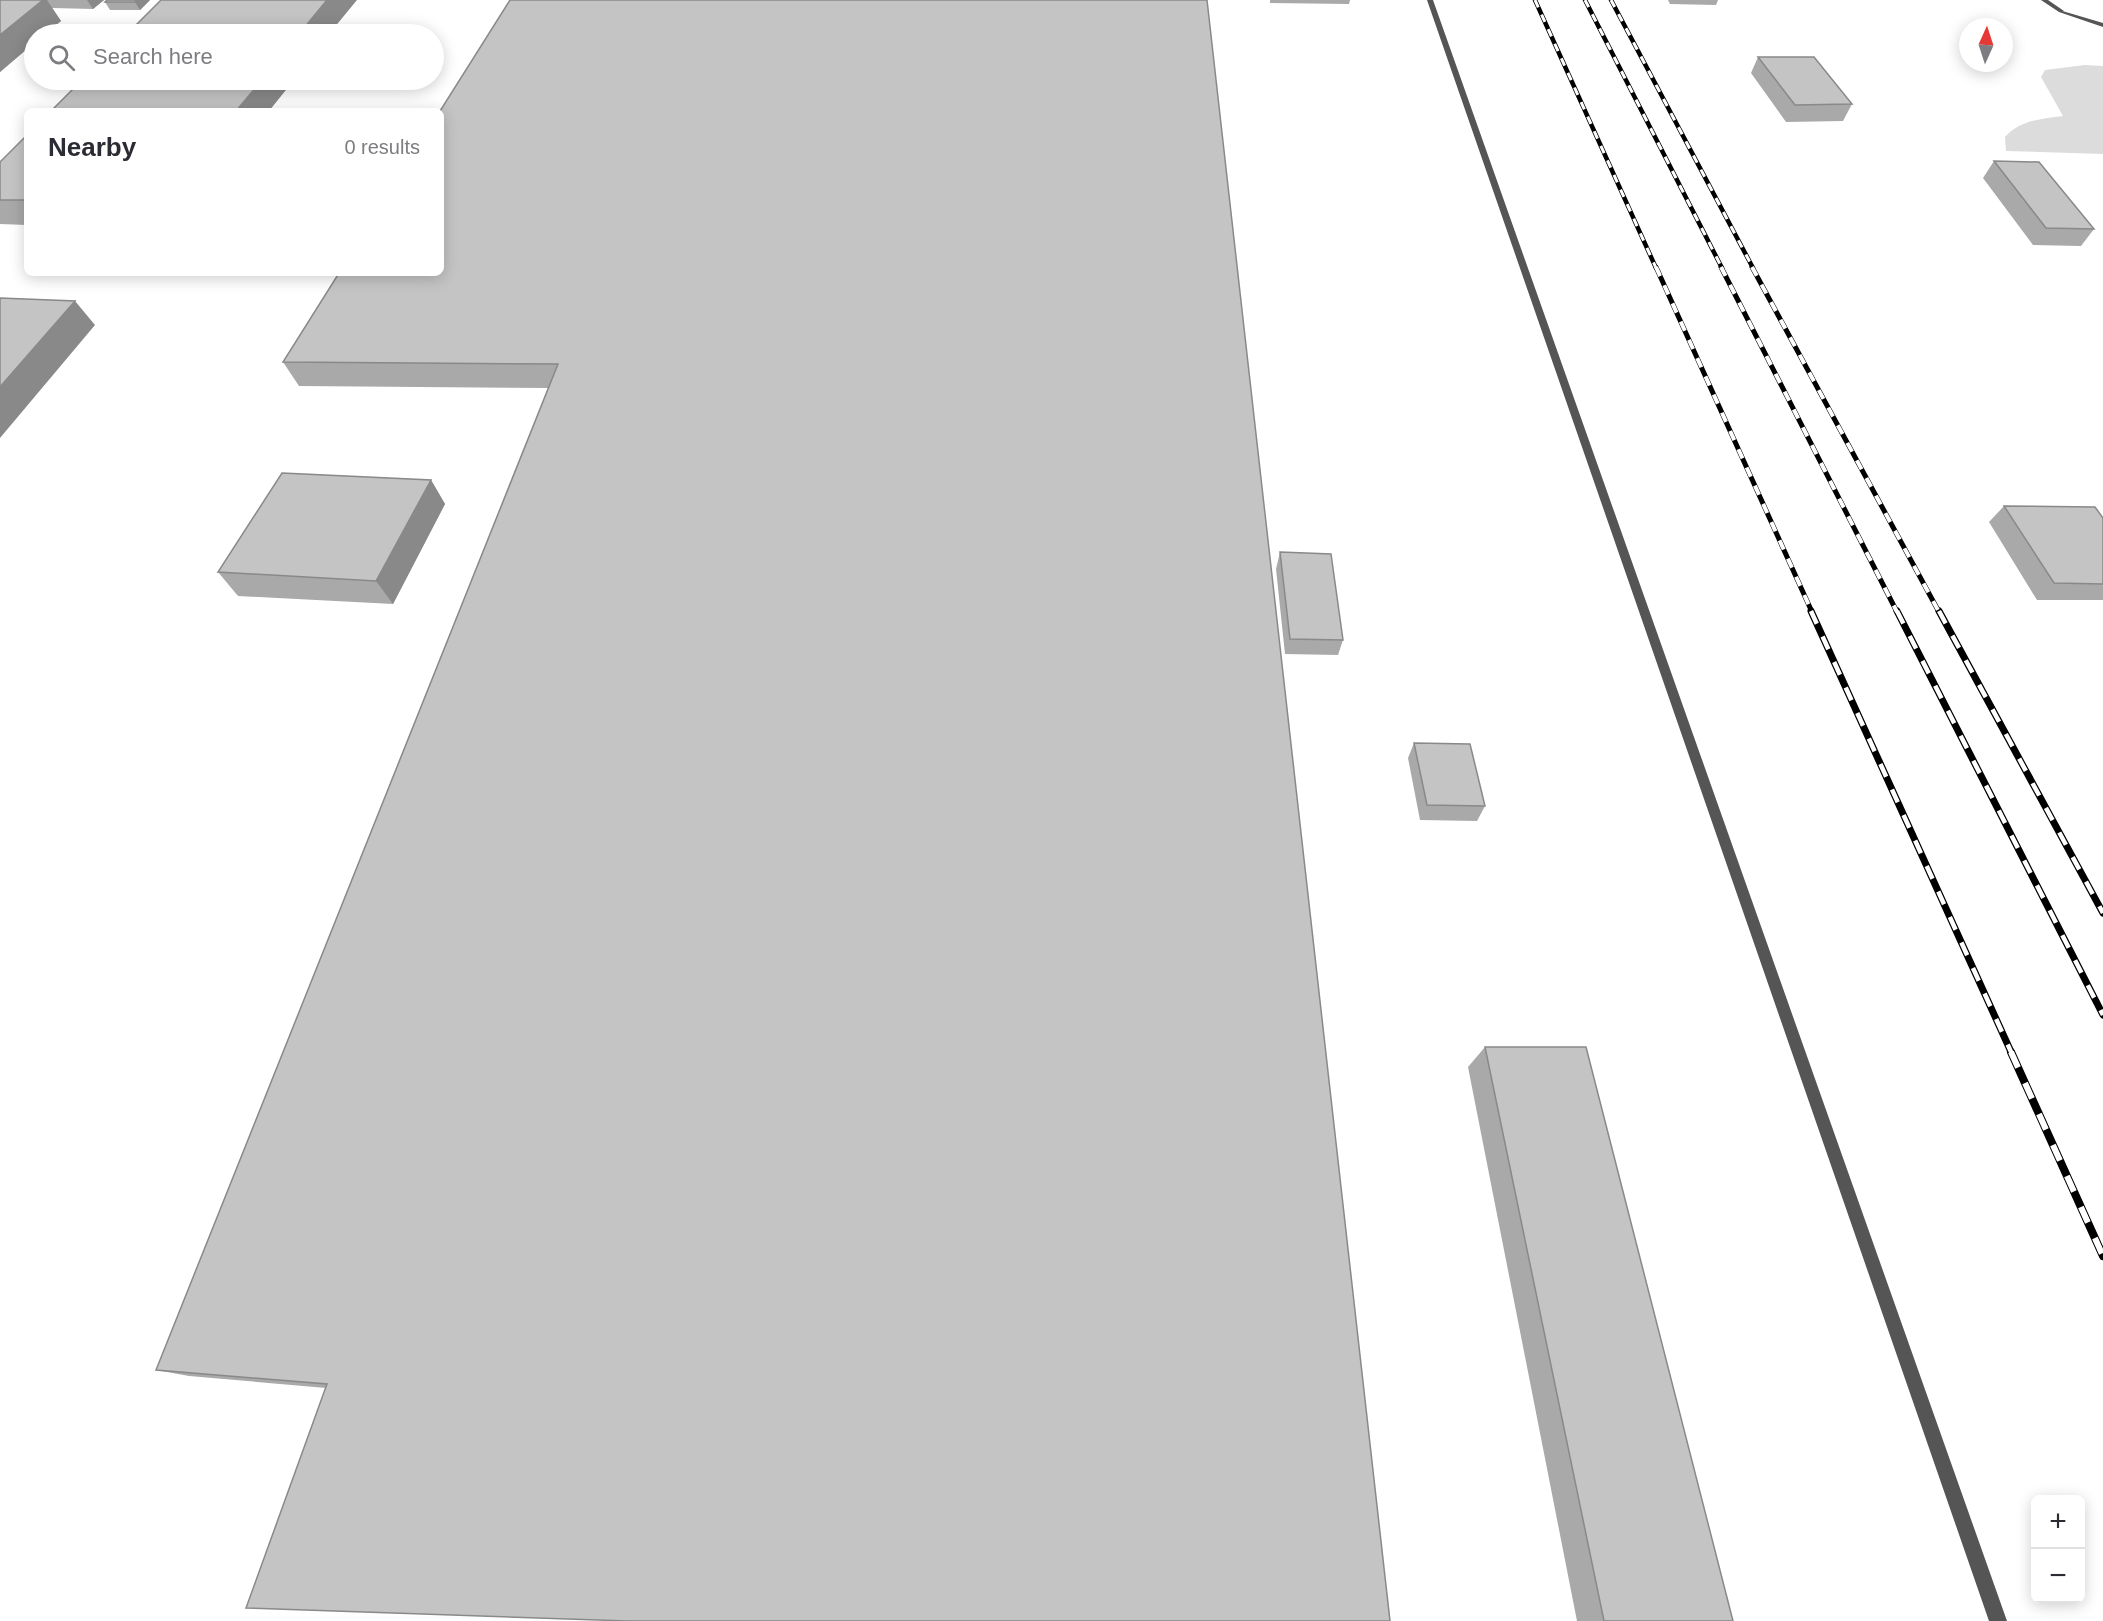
<!DOCTYPE html>
<meta charset="utf-8">
<style>
body{margin:0;font-family:Arial,sans-serif;background:#f7f7f7;color:#2b2b33}
.controls{position:absolute;right:18px;bottom:18px;display:grid;overflow:hidden;border-radius:9px;box-shadow:0 3px 15px #0003}
.controls button{width:54px;height:54px;display:grid;place-items:center;padding:0;border:0;border-bottom:2px solid #e1e1e2;background:#fff;color:#2b2b33;font:30px sans-serif}
.compass{position:absolute;left:1959px;top:18px;width:54px;height:54px;border-radius:50%;background:#fff;box-shadow:0 3px 15px #0003;rotate:3deg}
.list{margin:0;padding:0;list-style:none}
h2{display:flex;justify-content:space-between;align-items:center;height:78px;margin:0;padding:0 24px;font-size:26px}
h2 small{font-size:20px;font-weight:400;color:#7c7c81}
.icon{flex:none;width:33px;height:33px;fill:none;stroke:currentColor;stroke-width:2;stroke-linecap:round;stroke-linejoin:round}
.map{position:relative;flex:none;width:2103px;height:1621px;overflow:hidden}
.search{position:absolute;background:#fff;box-shadow:0 3px 15px #0003;left:24px;top:24px;width:420px;height:66px;display:flex;align-items:center;gap:15px;box-sizing:border-box;padding:0 21px;border-radius:33px;color:#7c7c81;font-size:22px}
.panel{position:absolute;background:#fff;box-shadow:0 3px 15px #0003;left:24px;top:108px;width:420px;height:168px;border-radius:9px}
.map>svg:first-child{display:block}
</style>
<div class="map">
<svg width="2103" height="1621" viewBox="0 0 2103 1621">
<rect width="100%" height="100%" fill="#fff"/>
<path fill="#dcdcdc" d="M2085,65L2103,66V154L2006,151L2005,137C2020,120 2041,119 2063,116L2041,77L2045,70Z"/>
<g fill="none" stroke-linecap="round" stroke-linejoin="round">
<path fill="#555" fill-rule="evenodd" d="M1427,0H1433L2007,1621H1989Z
M2041,0H2048L2064,11L2059,12Z"/>
<path fill="#555" fill-rule="evenodd" d="M2059,10L2103,23V27L2059,12Z"/>
<defs>
<path id="rail-far3" d="M1535,0L1656,268
M1585,0L1722,268
M1611,0L1753,268"/>
<path id="rail-far2" d="M1656,267L1812,612
M1721,267L1897,612
M1752,267L1939,612"/>
<path id="rail-far1" d="M1811,611L2012,1054
M1897,611L2103,1015
M1939,611L2103,913"/>
<path id="rail" d="M2011,1052L2103,1256"/>
</defs>
<use href="#rail-far3" stroke="#000" stroke-width="4.5"/>
<use href="#rail-far2" stroke="#000" stroke-width="5"/>
<use href="#rail-far1" stroke="#000" stroke-width="7"/>
<use href="#rail" stroke="#000" stroke-width="8"/>
<use href="#rail-far3" stroke="#fff" stroke-width="3" stroke-dasharray="8" stroke-linecap="butt"/>
<use href="#rail-far2" stroke="#fff" stroke-width="4" stroke-dasharray="10" stroke-linecap="butt"/>
<use href="#rail-far1" stroke="#fff" stroke-width="4.5" stroke-dasharray="14" stroke-linecap="butt"/>
<use href="#rail" stroke="#fff" stroke-width="6" stroke-dasharray="17" stroke-linecap="butt"/>
</g>
<path fill="#a9a9a9" d="M0,0H104L93,9L52,8L61,21L45,34H34V43L0,72Z
M107,0H150L140,10H110L105,2Z
M1207,0L326,1388L189,1376L156,1370L548,388L299,386L283,362Z
M1270,0H1350L1349,4L1270,3Z
M1668,0H1718L1716,5L1670,4Z
M1758,57L1852,104L1843,121L1786,122L1751,73Z
M27,135V225L0,224V162Z
M1994,161L2094,229L2081,246L2033,245L1983,178Z
M431,480L445,504L393,604L238,596L218,572Z
M2004,506L2103,518V600H2037L1989,522Z
M1280,552L1343,640L1338,655L1285,654L1276,569Z
M1414,743L1485,806L1477,821L1420,820L1408,758Z
M1485,1047L1733,1621H1577L1468,1067Z"/>
<path fill="#898989" d="M43,0H47L61,21L45,34H34V43L0,72V35Z
M87,0H104L93,9Z
M137,0H150L140,10L135,2Z
M327,0H357L329,34H299Z
M262,80H294L269,111H236Z
M75,301L95,325L0,438V387Z
M431,480L445,504L393,604L376,581Z"/>
<path fill="#c4c4c4" stroke="#898989" stroke-width="1.5" d="M0,0H43L0,35Z
M107,0H137L135,2H105Z
M161,0H327L299,34H127Z
M510,0H1207L1390,1621H627L246,1608L327,1384L156,1370L558,364L283,362L339,273H441V111H440Z
M1758,57H1814L1852,104L1795,105Z
M82,80H262L236,111H51Z
M27,135V200H0V162Z
M1994,161L2039,162L2094,229L2046,228Z
M0,298L75,301L0,387Z
M282,473L431,480L376,581L218,572Z
M2004,506L2095,507L2103,518V584L2054,583Z
M1280,552L1331,554L1343,640L1290,639Z
M1414,743L1470,744L1485,806L1427,805Z
M1485,1047H1586L1733,1621H1604Z"/>
</svg>
<div class="controls">
<button>+</button>
<button>−</button>
</div>
<svg class="compass" viewBox="-18 -18 36 36"><path d="M0-13l5 13h-10z" fill="#e53935"/><path d="M0 13l5-13h-10z" fill="#7c7c81"/></svg>
<div class="search"><svg class="icon" aria-label="search" viewBox="0 0 24 24"><circle cx="10" cy="10" r="6"/><path d="M15 15l6 6"/></svg>Search here</div>
<section class="panel">
<h2>Nearby<small>0 results</small></h2>
<ul class="list">
</ul>
</section>
</div>
